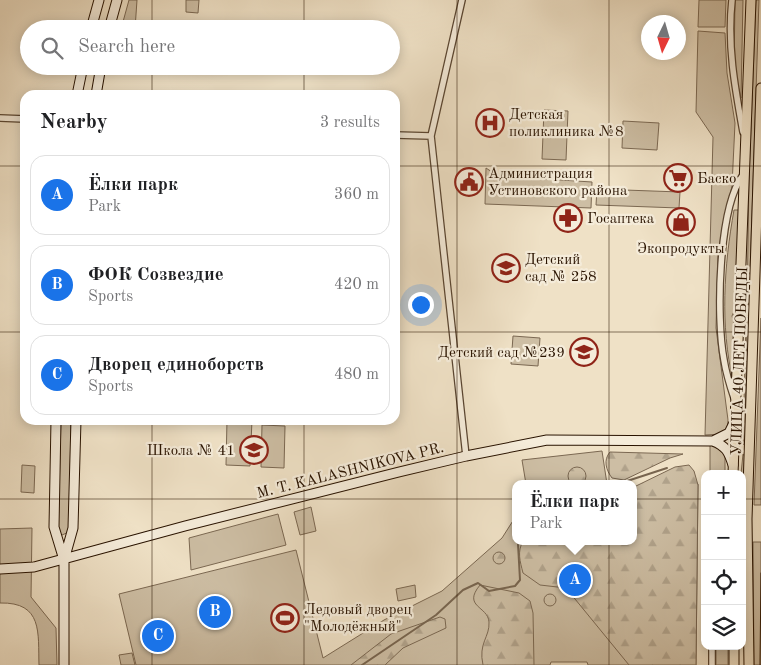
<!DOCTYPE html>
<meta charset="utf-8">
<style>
body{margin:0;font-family:"Old Standard TT",serif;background:#f6f6f6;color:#202124}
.controls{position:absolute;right:15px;bottom:15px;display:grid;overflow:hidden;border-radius:10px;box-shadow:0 2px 12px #0003}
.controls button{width:45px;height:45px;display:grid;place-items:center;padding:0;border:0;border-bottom:1px solid #e0e0e0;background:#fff;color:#202124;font:25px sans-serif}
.compass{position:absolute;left:641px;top:15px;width:45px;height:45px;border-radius:50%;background:#fff;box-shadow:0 2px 12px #0003;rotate:185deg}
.you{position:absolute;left:420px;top:304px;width:18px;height:18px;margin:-12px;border:4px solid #fff;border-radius:50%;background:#1a73e8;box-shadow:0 0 0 8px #1a73e833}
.badge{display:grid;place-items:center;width:32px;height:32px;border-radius:50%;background:#1a73e8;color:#fff;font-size:16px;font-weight:700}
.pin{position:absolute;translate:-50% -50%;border:2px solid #fff;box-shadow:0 1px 5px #0006}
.popup{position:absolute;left:512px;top:480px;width:125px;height:65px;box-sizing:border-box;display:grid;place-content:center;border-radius:10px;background:#fff;filter:drop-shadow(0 1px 4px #0005);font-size:16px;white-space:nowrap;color:#757577}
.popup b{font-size:19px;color:#202124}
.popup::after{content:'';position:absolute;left:50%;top:100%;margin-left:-10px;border:10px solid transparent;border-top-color:#fff}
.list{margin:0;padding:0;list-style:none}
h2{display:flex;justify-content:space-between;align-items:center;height:65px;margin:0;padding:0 20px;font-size:21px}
h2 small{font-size:16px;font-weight:400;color:#757577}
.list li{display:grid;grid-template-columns:32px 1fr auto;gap:15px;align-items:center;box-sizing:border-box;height:80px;margin:0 10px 10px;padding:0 10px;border:1px solid #e0e0e0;border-radius:15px}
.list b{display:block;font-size:19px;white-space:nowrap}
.list p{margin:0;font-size:16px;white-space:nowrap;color:#757577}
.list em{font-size:16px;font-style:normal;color:#757577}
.icon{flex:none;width:28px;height:28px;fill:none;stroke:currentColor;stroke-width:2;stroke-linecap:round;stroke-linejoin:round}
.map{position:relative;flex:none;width:761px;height:665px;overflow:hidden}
.search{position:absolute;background:#fff;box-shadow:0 2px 12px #0003;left:20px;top:20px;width:380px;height:55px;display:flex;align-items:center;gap:12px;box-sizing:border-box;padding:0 18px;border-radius:28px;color:#757577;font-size:19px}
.panel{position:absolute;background:#fff;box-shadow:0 2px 12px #0003;left:20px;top:90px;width:380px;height:335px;border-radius:15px}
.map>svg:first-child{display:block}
</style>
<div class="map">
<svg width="761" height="665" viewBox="0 0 761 665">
<defs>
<pattern id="forest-firs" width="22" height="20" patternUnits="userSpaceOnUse" patternTransform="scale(1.25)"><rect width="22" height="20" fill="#cdbea4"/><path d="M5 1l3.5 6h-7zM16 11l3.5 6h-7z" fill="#b0a28b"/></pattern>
</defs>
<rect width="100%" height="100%" fill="#efe1c6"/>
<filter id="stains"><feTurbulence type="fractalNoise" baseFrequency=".004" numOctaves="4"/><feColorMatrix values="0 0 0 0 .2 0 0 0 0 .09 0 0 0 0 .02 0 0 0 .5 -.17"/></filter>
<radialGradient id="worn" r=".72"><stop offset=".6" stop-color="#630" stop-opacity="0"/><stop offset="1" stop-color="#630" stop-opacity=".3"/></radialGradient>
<path fill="#cdbea4" stroke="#7b6852" d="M129,0H137L135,29H121Z
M186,0H199L198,13L186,12Z
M699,0H726L725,27H698Z
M735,0H743L741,98L734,69Z
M756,0H759L749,304L747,305L749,180Z
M698,31L725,33L727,73L735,123L732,186L718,251L716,328L728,420L727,429L722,434L705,435L713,137L696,112Z
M544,110L568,111L566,160L542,159Z
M623,121L659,123L657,150L622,148Z
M486,168L498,176L592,182L591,208L485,204Z
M597,189L680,192L679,208L596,205Z
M734,210H739L735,309L732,316L735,327L733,381C720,325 724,266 734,210Z
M747,317L745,442L743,445L746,319Z
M761,318V505H754Z
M513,336L540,338L538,366L511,364Z
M61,420H71L69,532L62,535L58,532Z
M227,420H252L250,466L226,465Z
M262,425L285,426L284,468L261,467Z
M710,445L722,449L725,456V474H710Z
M602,451L607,484H526L522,460Z
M743,454L745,457L742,512L741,474Z
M22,465L35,466L34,493L21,492Z
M698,484L696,665H588L587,662H551L550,665H136L119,594L296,550L323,658L384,620L442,591L502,538L516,516V541H634V487Z
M311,507L316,531L300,535L294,512Z
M278,514L286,545L191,570L189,538Z
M32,528L31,597L56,628L57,665H39C38,633 43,602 0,603V529Z
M753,542H761V665H754Z
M415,585L416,597L398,601L396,589Z
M716,646H728V665H716Z
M132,653L135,665H121L119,655Z"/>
<path fill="url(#forest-firs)" stroke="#7b6852" d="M610,452L683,454L670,458L624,480L612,478C606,470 603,460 610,452Z
M689,465L694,471L698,485L696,665H629L566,588L540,585L523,573C520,561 517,552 523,541H634V487L675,467Z
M568 476a9 9 0 1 1 18 0a9 9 0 1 1-18 0Z
M493 558a6 6 0 1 1 12 0a6 6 0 1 1-12 0Z
M480,585L519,593L530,601L533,613L534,665H483C478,643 490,637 489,622C488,606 462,607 480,585Z
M544 600a6 6 0 1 1 12 0a6 6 0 1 1-12 0Z
M440,617L445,619L446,628L403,648L385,665H351L391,634Z"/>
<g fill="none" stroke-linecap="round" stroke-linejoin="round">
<path stroke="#78654f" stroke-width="2" d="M618,484L667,468
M362,665L436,615L463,590L478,583L489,591L515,586L520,580L518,544L521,541"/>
<defs>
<path id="street" d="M462,0L431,136L466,456
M732,0C727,45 735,88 743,132
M0,118L25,119
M395,135L431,136
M734,398C730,386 726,373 724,360C716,319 718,208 743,175
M712,646V665"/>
<path id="secondary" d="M91,29L99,0
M109,29L117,0
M77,95L83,66
M96,95L101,66
M56,420L54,527L64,560
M713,441L729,433L735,421
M0,569L34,567L185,526L399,472L466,456L547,440L713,441C726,446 729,452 733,465
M64,665V560L73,528L76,420"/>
<path id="primary" d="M733,474L751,0
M734,646V665
M749,665L747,519L761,88"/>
</defs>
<use href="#street" stroke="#5a4632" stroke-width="8"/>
<use href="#secondary" stroke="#291300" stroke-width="11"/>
<use href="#primary" stroke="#291300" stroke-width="11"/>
<use href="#street" stroke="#f5ecda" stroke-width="5.5"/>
<use href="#secondary" stroke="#f5ecda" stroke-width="9"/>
<use href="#primary" stroke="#efe1c6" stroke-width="9"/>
<path stroke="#291300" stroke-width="1" d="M760,665L761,573"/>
</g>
<path fill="none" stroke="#291300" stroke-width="1" stroke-opacity="0.55" d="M152,0V29M304,0V29M457,0V665M609,0V665M152,66V95M304,66V95M0,166H25M395,166H761M0,332H25M395,332H761M152,420V665M304,420V665M0,499H705M742,499H761"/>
<defs>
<symbol id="hospital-ring" viewBox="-11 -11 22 22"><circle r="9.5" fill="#f5ecda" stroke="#8f2418" stroke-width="1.5"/><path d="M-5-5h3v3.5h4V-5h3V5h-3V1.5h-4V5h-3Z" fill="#8f2418"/></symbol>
<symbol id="supermarket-ring" viewBox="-11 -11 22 22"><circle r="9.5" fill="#f5ecda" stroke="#8f2418" stroke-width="1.5"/><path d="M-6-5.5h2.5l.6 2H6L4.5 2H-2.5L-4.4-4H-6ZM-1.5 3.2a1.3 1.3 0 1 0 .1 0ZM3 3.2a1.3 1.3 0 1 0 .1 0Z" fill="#8f2418"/></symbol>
<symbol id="civic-ring" viewBox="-11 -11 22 22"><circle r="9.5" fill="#f5ecda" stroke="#8f2418" stroke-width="1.5"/><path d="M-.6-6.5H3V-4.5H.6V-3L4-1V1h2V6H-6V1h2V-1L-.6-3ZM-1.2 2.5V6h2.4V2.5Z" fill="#8f2418"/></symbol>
<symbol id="pharmacy-ring" viewBox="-11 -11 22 22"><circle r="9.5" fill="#f5ecda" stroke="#8f2418" stroke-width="1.5"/><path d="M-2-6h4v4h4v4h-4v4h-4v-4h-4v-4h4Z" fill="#8f2418"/></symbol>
<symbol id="shop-ring" viewBox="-11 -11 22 22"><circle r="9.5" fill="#f5ecda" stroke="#8f2418" stroke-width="1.5"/><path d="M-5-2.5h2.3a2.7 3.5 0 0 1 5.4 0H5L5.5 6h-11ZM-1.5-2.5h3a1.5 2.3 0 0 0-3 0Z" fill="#8f2418"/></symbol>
<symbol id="school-ring" viewBox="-11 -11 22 22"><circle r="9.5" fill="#f5ecda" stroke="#8f2418" stroke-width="1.5"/><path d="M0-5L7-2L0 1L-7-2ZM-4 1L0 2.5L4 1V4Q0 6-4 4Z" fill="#8f2418"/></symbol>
<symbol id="stadium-ring" viewBox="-11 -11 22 22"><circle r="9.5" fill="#f5ecda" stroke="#8f2418" stroke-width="1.5"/><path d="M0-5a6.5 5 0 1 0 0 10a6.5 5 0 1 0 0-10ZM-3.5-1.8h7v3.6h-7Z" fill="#8f2418"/></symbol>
</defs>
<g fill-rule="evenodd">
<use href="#hospital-ring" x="474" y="107" width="32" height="32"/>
<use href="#supermarket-ring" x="662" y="162" width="32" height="32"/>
<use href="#civic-ring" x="453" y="166" width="32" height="32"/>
<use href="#pharmacy-ring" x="552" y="202" width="32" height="32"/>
<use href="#shop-ring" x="665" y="206" width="32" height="32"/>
<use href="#school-ring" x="490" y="252" width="32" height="32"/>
<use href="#school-ring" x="568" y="336" width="32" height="32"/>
<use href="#school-ring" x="238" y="434" width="32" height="32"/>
<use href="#stadium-ring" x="269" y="602" width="32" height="32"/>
</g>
<g text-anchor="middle" stroke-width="4.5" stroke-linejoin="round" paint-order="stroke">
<g font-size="15" fill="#291300" stroke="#f5ecda" text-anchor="start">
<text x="509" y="119">Детская<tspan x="509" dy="17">поликлиника №8</tspan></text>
<text x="488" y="178">Администрация<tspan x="488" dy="17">Устиновского района</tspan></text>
<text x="697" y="183">Баско</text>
<text x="587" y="223">Госаптека</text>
<text x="681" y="253" text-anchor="middle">Экопродукты</text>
<text x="525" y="264">Детский<tspan x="525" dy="17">сад № 258</tspan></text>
<text x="565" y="357" text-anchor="end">Детский сад №239</text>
<text x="235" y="455" text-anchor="end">Школа № 41</text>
<text x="304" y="614">Ледовый дворец<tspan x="304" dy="17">"Молодёжный"</tspan></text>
</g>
<g font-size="15" fill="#291300" stroke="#f5ecda">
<text transform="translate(739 361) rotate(-88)" y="5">УЛИЦА 40 ЛЕТ ПОБЕДЫ</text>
<text transform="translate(350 470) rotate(-14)" y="5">M. T. KALASHNIKOVA PR.</text>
</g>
</g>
<rect width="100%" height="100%" filter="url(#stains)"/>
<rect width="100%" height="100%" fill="url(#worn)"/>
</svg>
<div class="controls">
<button>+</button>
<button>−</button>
<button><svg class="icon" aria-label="locate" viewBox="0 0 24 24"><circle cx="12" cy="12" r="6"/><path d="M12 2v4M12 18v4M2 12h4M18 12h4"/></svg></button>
<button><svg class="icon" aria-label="layers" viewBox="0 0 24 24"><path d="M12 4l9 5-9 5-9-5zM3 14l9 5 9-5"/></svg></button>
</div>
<svg class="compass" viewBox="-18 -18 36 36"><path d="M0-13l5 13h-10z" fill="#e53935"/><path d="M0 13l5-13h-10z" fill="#757577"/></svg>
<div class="you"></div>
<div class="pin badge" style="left:575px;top:580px">A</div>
<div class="popup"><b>Ёлки парк</b>Park</div>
<div class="pin badge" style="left:215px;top:612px">B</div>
<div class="pin badge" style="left:158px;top:636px">C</div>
<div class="search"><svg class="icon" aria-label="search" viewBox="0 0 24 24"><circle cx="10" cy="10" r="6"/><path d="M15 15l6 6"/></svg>Search here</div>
<section class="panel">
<h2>Nearby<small>3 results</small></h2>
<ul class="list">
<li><span class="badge">A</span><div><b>Ёлки парк</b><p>Park</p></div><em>360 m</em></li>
<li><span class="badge">B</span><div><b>ФОК Созвездие</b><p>Sports</p></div><em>420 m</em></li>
<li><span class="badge">C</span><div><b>Дворец единоборств</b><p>Sports</p></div><em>480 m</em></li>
</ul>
</section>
</div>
